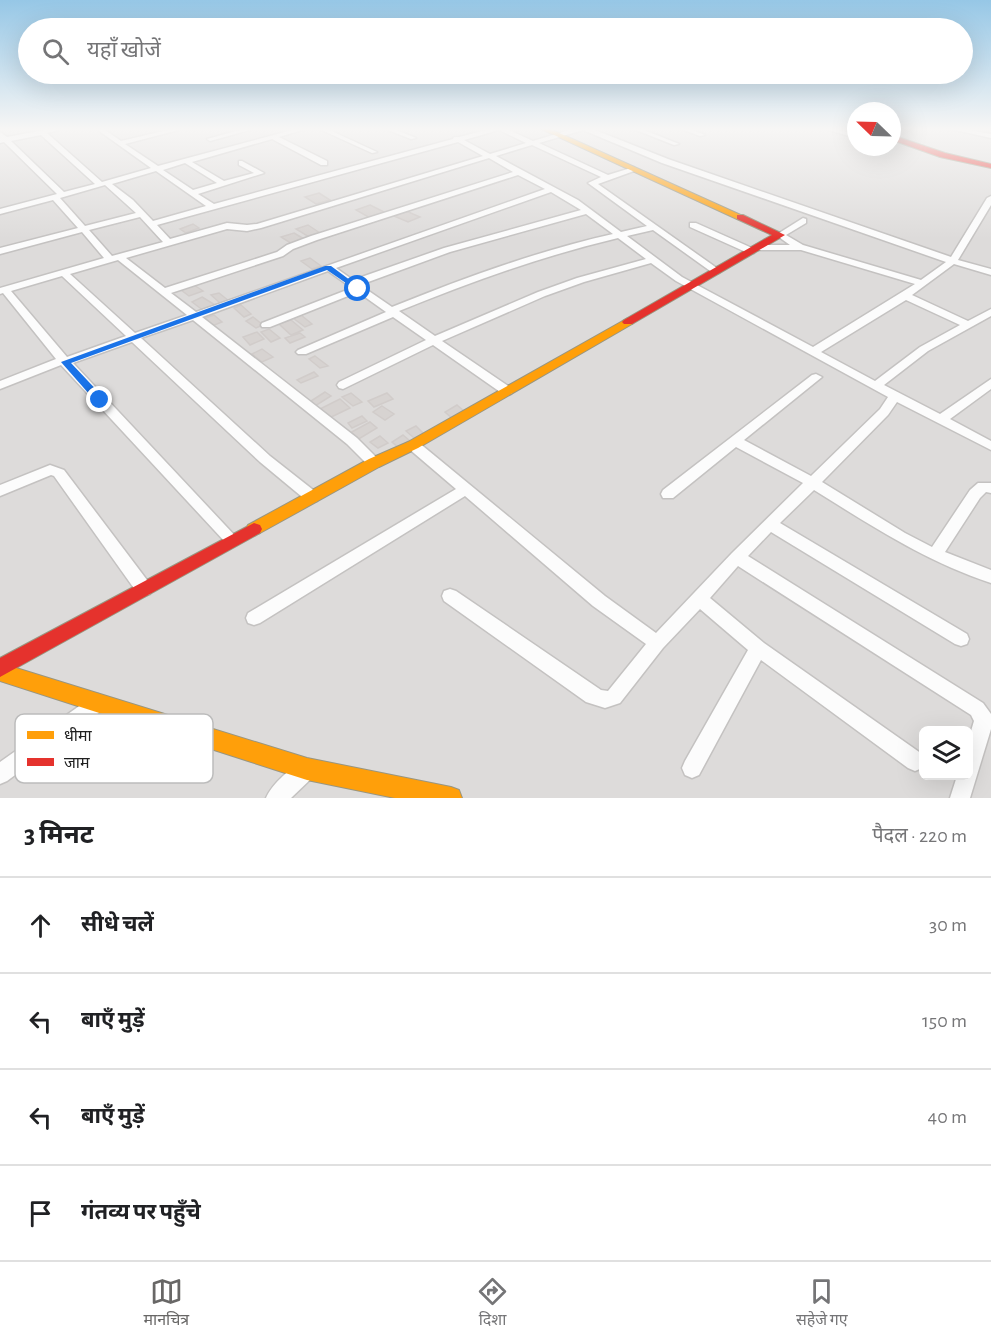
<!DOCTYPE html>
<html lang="hi">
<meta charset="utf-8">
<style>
body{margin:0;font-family:"Alegreya Sans","Noto Sans Devanagari",sans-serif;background:#f2f2f2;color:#202124}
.controls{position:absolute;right:18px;bottom:18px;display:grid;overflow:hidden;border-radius:9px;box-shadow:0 6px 24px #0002}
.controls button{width:54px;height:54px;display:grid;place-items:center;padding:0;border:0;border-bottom:2px solid #e0e0e0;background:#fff;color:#202124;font:30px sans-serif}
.compass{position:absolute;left:847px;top:102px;width:54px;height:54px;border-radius:50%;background:#fff;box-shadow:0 6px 24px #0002;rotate:293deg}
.stop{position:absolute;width:18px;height:18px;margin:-14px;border:4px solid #1a73e8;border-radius:50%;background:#fff}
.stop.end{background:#1a73e8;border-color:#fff;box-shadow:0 2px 6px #0008}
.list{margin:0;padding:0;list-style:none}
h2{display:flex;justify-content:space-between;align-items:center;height:78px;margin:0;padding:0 24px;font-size:26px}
h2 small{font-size:20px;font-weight:400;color:#757577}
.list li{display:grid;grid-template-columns:39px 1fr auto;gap:18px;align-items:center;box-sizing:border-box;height:96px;padding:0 24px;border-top:2px solid #e0e0e0}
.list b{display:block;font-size:22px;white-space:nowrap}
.list em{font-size:20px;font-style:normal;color:#757577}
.icon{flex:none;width:33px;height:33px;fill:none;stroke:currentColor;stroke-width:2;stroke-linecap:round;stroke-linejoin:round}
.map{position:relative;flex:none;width:991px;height:798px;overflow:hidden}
.search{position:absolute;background:#fff;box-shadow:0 6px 24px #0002;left:18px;right:18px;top:18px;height:66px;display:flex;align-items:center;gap:15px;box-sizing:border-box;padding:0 21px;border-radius:33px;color:#757577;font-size:22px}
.sheet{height:462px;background:#fff}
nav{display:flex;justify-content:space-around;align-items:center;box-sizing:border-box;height:84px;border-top:2px solid #e0e0e0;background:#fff;font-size:16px;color:#757577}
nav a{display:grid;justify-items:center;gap:3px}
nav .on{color:#686766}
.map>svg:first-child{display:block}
</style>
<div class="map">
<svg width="991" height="798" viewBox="0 0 991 798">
<rect width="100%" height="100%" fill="#eeebe9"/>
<path fill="#dddbda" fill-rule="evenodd" d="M0,128H856V147H892V128H991V798H0ZM924,730H968V776H924Z"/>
<path fill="#d7d3d1" stroke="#d1ccca" stroke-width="1.5" d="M319,193L330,200L316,204L305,197Z
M370,205L384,212L370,218L356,210Z
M406,211L420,217L408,222L394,216Z
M193,224L199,228L186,233L180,229Z
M308,225L320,233L309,237L296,229Z
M294,233L304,239L292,244L281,237Z
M310,258L321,266L312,269L301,261Z
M194,285L203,291L189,296L181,290Z
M219,293L229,301L220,303L211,295Z
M202,297L217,306L204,311L192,302Z
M241,305L251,314L244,317L234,308Z
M214,315L222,322L212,326L203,319Z
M301,315L312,324L305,327L293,318Z
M253,317L263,325L256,328L246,321Z
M291,320L303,330L291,335L279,324Z
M269,329L280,338L271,342L261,332Z
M257,332L264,339L250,345L243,337Z
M300,333L305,337L290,343L285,338Z
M262,349L273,357L262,362L252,354Z
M315,356L328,366L320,368L309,359Z
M314,372L318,376L301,383L297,380Z
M325,392L331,396L315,406L311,401Z
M351,393L362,402L353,406L342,397Z
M387,393L393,399L374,407L368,401Z
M340,399L350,408L327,419L318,410Z
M457,405L465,412L453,419L445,412Z
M382,406L394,414L385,420L373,412Z
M362,416L367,421L352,428L348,423Z
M370,422L377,428L357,440L350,433Z
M416,426L424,434L414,438L406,431Z
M403,435L410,441L399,448L392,442Z
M380,436L388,443L378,448L370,442Z"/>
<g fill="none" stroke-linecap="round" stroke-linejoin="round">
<defs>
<path id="street" d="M55,128H66L47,133L102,182L151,168L95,128H102L121,141L176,128H186L125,144L158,166L300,128H309L279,137L327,161V165H321L272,139L192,162L224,181L254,173L239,165V161H242L264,173L198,194L214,204L453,139L454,137H459L494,128H505L533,141L576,128H590L668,159L951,257L987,198L991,196V205L958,260L991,269V275L954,264L912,295L968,321L991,309V316L928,351L884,385L940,414L991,379V389L950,419L991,441V450L897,402L888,415L822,482L905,533L932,547L970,490L978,483H991V493L986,492L980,498L945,552L991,570V583C925,561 872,526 814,490L780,523L967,634L969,639L967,644L961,646L955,644L771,532L748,556L983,703L991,714V729L970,798H950L957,776H968V741L974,721L971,715L738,566L710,598L764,643L922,754L924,758L922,768L915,771L908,768L761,660L699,775L692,778L685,775L682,768L685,761L748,650L700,609L663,648L620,703L605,708L586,702L444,601L442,596L444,591L450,589L456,591L601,690L608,691L646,644L593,606L465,496L260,623L254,625L248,623L246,618L248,613L456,489L408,448L407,445L408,442H418L605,596L656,633L732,553L803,483L736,447L673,498H663L661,494L663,490L812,375L816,374L822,377L744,440L811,476L880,409L888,397L676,281L651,263L584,282L545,296L442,341L511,388L513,391L511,394H503L433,345L343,389L339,388L337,385L339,382L426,340L393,317L306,354H298L296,352L298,350L386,312L358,292L270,327H262L261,325L262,323L352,288L328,271L202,317L357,438L379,460L381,463L379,466H369L347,444L193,320L141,338L270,456L317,493L319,497L317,501L312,502L307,501L260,462L132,342L73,363L239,540L237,544L232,546L227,544L61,365L0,389V381L56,359L3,293L0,294V288L104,258L82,232L0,254V248L78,228L53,200L0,214V209L57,194L4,142L0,143V132L7,137ZM499,130L526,143L490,154L464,140ZM583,130L662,163L946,262L921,280L803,245L786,235L806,223V219L803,218L776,235L790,245H756L752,248L696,223H690V227L748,253H754L755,250H801L915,284L813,347L682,277L627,236L653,230L713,273H719L721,271L598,184L634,171V167L608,175L539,143ZM41,135L95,184L64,192L11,141ZM458,142L483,156L257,224L247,225L227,223L170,239L157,225ZM532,145L601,177L588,183L647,226L621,232L578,200L496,156ZM489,158L513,172L311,236L287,245L277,252L165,288L126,258L227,229L247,231L261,228ZM185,163L217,183L193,190L163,170ZM156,171L206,206L153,221L133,200L112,184ZM518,175L545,189L196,312L171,293L283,256L293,249L317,240ZM105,185L136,213L85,226L60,198ZM551,192L581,210L444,248L353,280L336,268ZM586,214L613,234C537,251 464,278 392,307L360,285L450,252ZM140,217L163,242L112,256L89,230ZM618,238L646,259L577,278L538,292L435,336L399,311C471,282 542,256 618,238ZM118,260L187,315L135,333L70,274ZM62,276L126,336L67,357L11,291ZM906,300L960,325L920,347L875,381L821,352Z
M247,128H257L210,141L207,139Z
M317,128H325L377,152L372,153Z
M383,128H391L416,138L411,139Z
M631,128H639L679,144L674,145Z
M679,128H687L705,135L700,136Z
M822,128H831L856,134V138Z
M946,128H958L991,134V138Z
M50,465L64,470L150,584L152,589L150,594L144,596L138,594L54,476L51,475L0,496V485Z
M98,694L104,697L107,703L104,709L7,781L0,784V762L92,697Z
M307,759L314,762L317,769L314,776L291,798H266C272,784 293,765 307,759Z"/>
<path id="slow" d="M539,128H548L745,217L737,219Z
M628,318L632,320L634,322L632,324L418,448L379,467L260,533L254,535L248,533L246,529L248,525L369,459L408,442Z
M0,663L307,758L451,787L459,790L462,798H395L307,780L0,681Z"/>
<path id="jam" d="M892,135L945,153L991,164V168L940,157L892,140Z
M737,215H743L785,235L632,324H624L622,322L624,320L772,235L737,219Z
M254,523L260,525L262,529L260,533L0,677V658Z"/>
</defs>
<use href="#street" stroke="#c4c2c1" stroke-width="3"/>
<use href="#slow" stroke="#999680" stroke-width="2"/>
<use href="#jam" stroke="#999680" stroke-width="2"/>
<use href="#street" fill="#fcfcfc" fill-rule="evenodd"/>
<use href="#slow" fill="#ff9f0a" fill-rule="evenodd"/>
<use href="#jam" fill="#e5322d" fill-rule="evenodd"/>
</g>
<linearGradient id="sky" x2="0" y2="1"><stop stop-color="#96c7e6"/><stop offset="0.54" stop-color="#f7f6f5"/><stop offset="1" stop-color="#f7f6f5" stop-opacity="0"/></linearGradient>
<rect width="991" height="239" fill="url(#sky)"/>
<path fill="#1a73e8" d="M325,266H331L362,289L356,290L327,270L71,363L104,398V403H97L61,362Z"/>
<rect x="15" y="714" width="198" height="69" rx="9" fill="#fff" stroke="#bcbcbc" stroke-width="1.5"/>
<rect x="27" y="731" width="27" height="8" fill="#ff9f0a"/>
<rect x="27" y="758" width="27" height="8" fill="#e5322d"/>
<g font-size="16" fill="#202020">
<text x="64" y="741">धीमा</text>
<text x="64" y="768">जाम</text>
</g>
</svg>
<div class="controls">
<button><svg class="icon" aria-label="layers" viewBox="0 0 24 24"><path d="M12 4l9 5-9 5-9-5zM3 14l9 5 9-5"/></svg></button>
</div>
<svg class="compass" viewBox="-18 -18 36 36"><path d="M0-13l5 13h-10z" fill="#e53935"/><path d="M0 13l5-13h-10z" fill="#757577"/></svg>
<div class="stop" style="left:358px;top:289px"></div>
<div class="stop end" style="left:100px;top:400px"></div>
<div class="search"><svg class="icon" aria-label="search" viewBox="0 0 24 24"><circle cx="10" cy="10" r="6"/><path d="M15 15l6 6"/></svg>यहाँ खोजें</div>
</div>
<section class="sheet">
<h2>3 मिनट<small>पैदल · 220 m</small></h2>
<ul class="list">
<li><svg class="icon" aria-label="ahead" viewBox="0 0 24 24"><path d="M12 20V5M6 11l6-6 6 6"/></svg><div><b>सीधे चलें</b></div><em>30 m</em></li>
<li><svg class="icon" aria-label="left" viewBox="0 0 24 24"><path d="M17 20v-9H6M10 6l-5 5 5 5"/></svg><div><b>बाएँ मुड़ें</b></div><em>150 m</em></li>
<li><svg class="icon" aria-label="left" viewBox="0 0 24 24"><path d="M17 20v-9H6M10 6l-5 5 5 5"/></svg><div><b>बाएँ मुड़ें</b></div><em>40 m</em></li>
<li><svg class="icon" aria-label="arrive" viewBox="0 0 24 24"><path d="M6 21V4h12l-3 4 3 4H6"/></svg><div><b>गंतव्य पर पहुँचे</b></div></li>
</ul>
</section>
<nav>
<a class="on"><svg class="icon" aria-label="map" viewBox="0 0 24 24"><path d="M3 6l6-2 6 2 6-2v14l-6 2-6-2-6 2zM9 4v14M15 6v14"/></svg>मानचित्र</a>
<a><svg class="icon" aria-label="directions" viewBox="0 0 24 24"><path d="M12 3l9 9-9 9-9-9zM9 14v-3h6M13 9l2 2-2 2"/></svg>दिशा</a>
<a><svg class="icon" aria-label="saved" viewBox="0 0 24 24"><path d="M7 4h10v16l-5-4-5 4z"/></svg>सहेजे गए</a>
</nav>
